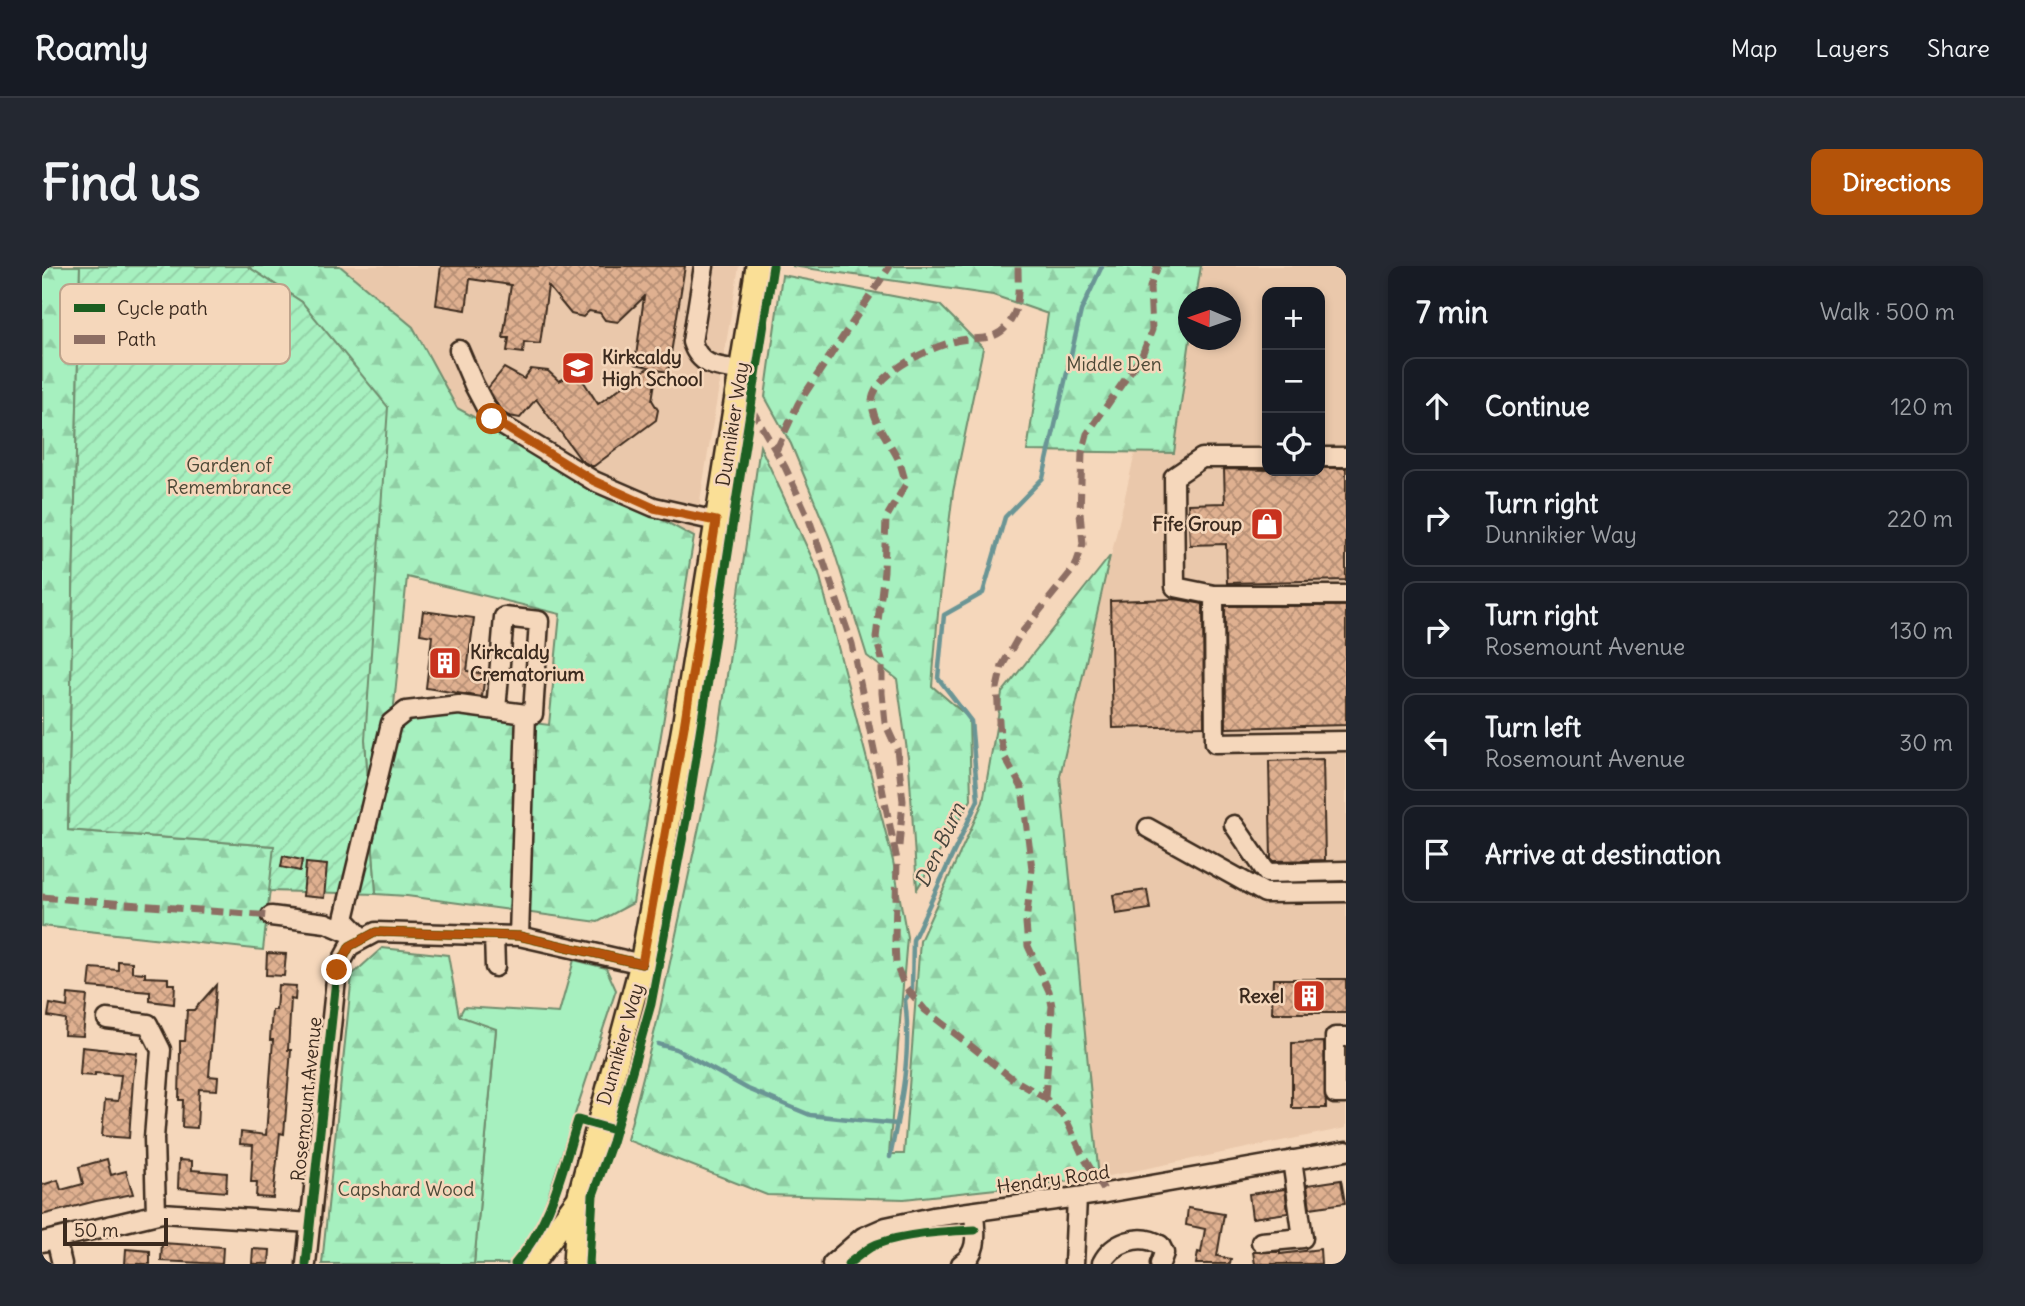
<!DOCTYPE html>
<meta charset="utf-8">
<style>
body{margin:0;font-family:Delius,sans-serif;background:#242831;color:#f1f3f6}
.controls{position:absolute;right:21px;top:21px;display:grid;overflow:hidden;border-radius:14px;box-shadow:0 4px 10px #0003}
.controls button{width:63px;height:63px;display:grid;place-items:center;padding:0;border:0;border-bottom:2px solid #363941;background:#171b24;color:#f1f3f6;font:35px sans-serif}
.compass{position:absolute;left:1136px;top:21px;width:63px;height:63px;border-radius:50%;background:#171b24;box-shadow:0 4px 10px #0003;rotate:272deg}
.scale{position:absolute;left:21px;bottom:18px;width:105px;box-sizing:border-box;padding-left:7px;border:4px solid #3b2a1e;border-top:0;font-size:19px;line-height:24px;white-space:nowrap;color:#3b2a1e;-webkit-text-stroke:5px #f5d7bb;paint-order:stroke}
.stop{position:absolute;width:21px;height:21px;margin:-16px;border:5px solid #b45309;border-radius:50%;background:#fff}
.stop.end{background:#b45309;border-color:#fff;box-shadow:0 2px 7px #0008}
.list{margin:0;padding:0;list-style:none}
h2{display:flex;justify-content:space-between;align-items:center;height:91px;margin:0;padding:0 28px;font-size:30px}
h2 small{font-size:23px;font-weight:400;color:#9ea1a6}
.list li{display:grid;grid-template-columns:46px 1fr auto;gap:21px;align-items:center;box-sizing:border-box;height:98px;margin:0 14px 14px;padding:0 14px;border:2px solid #363941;border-radius:14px}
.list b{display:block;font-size:26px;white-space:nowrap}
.list p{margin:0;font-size:23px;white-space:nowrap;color:#9ea1a6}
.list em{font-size:23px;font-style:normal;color:#9ea1a6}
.icon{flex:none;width:38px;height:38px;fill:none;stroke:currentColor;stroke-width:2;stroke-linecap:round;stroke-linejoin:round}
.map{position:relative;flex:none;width:1304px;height:998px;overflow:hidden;border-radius:14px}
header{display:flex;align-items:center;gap:42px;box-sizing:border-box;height:98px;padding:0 35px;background:#171b24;border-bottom:2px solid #363941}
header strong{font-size:33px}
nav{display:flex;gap:38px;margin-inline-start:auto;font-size:24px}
.intro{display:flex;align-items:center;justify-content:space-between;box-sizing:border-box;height:168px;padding:0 42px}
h1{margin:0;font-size:49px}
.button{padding:18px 32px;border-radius:14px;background:#b45309;color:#fff;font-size:24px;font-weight:700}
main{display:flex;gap:42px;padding:0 42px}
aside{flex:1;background:#171b24;border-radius:14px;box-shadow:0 4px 10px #0003}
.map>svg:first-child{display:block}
</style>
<header>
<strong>Roamly</strong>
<nav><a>Map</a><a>Layers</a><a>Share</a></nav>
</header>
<div class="intro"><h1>Find us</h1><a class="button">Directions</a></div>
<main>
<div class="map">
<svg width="1304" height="998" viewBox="0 0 1304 998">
<defs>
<pattern id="forest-firs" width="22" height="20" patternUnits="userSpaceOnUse" patternTransform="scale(1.75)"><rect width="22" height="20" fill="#a6f0bf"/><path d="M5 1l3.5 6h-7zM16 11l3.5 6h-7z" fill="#90cea4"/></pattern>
<pattern id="garden-furrows" width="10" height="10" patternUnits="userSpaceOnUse" patternTransform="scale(1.75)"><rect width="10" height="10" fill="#a6f0bf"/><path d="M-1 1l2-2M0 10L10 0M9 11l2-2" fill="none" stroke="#90cea4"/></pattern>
<pattern id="building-cross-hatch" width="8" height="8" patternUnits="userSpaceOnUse" patternTransform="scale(1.75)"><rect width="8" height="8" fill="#dfb090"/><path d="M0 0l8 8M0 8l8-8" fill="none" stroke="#b68f75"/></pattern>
</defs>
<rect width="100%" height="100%" fill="#f5d7bb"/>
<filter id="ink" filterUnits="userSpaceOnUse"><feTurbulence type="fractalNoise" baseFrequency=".0143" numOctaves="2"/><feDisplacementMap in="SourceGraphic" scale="14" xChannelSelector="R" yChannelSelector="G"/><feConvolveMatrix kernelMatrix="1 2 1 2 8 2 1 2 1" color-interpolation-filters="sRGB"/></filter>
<g filter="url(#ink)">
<path fill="#eac8ab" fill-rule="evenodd" d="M298,0H697L652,271L415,142L371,61Z
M1159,0H1304V862L1057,912L1018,510L1093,187H1132L1148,74H1188V32L1154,31ZM1225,26H1278V205H1225Z"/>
<path fill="#a6f0bf" stroke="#708d6e" stroke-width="2" d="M532,694L564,702L574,724L497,957L487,976L467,998H432L454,764L417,750L422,741L517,747Z"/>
<path fill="url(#forest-firs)" stroke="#708d6e" stroke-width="2" fill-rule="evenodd" d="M0,0H38L26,564L233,580L221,684L0,660Z
M205,0H298L371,61L415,142L652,271L591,637L556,656L365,630L334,628L323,475L260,36ZM365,311L518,348L507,459L352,439Z
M750,0H1159L1154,31L1146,32L1148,74L1132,187L985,185L1006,48L951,29Z
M740,9L898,39L941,82L911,226L896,347L890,420L927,452L929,534L875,623L867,499L855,413L825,390L789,275L749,178L723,131Z
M718,180L777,307L851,595L865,671L847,888H862L878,675L941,536L960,427L1068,290L1018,510L1057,912L862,933L725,929L585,874L617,748L676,472Z
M340,682L406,689L417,750L454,763L432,998H280L310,709Z"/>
<path fill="url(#garden-furrows)" stroke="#708d6e" stroke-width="2" d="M38,0H205L260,36L346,141L323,474L334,628L227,625L232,580L26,564Z"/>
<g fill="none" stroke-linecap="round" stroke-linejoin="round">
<path stroke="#6b9595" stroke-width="4.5" d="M616,778L634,783L706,823L768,849L855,858
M848,891C859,839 870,787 863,734L870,724L871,674L936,534L929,455L896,412L902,349L941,327L963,251L1001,212L1039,45L1060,0"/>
</g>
<path fill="url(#building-cross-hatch)" stroke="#3b2a1e" stroke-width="2" d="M399,0H643L626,106L615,104L610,134L616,144L614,154L552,200H549L539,194L494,133L478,152L467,150L459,145L446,122L462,102L482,113L489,103L506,105L517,115L530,109L538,110L556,138L607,101L593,98L602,31L576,56L563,54L558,47L547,45L541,51L529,48L506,20L498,78L482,76L481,87L465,85L467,72H461L469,19L428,13L424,44L394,39Z
M1278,202H1304V314L1185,317L1184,278L1148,279L1146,238L1183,237L1182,203L1278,205Z
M1134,333L1161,338L1162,460L1071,462L1068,335Z
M1183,340H1304V459L1184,462Z
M381,345L432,352L425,405L443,408L440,431L384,422L390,370L378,368Z
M1281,493L1283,594L1231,595L1229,593L1227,495Z
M241,590L260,594L258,605L239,601Z
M264,597L285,599L282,632L261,630Z
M1105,624L1108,643L1074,648L1071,629Z
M225,687L244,688L242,710L224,709Z
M76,695L90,696V706L103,707V711L126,712V718H133L132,738L108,735V726L47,721L49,702L76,704Z
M1231,713H1304V747H1230Z
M174,719L167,810L176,811L175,824L157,823L155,862L140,861L141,834H137L138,786V775H143L145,744H152Z
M236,719L254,720L253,734L249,733L246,784H249L242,868L238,867L231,932L214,931L215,916H209L211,879L198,878L199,866L224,869L231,774H228L230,744H234Z
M26,728L45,730L41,770L22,769L23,753L6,750L8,738L25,741Z
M1282,776L1284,842H1250V777Z
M40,781L95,787L91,814L87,872L60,870L63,834L76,835L79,809L53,807V810L38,809Z
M65,893L69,909L84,905L91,928L54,935L0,949V919L16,914L19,924L41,918L37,901Z
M137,894L150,895V904L185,907L184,926L136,922Z
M1299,914L1303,937L1268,942L1265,919Z
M1243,923L1246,947L1210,952L1207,928Z
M1146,942L1182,948L1175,990L1189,993L1188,998H1154L1156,986L1159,987L1163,963L1144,959Z
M120,977L181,981L180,998L119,995Z
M84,983L108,985V998H83Z
M211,983L228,984L227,998H210Z
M1278,983L1279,998H1213L1211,986H1238V988Z"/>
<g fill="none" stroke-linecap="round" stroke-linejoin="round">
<defs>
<path id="minor" d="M662,0L650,76C658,101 676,101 699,104
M417,84L432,119L450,153L552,215L612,241L674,255
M1278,191H1304
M1225,192H1160L1132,211L1133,321L1172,329H1304
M1172,329L1173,477L1304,475
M1192,559L1225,607L1304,605
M1106,562L1223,627L1304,626
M229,650L284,657L315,670
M452,669L453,701
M477,670L484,448
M321,673L302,653L349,457L364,445L417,439L484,448H491L497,355L462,351L454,444
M65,753L106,758L119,784L112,872L114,948
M1304,771H1293V828H1304
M14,973L20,998
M0,976L120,947L269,957
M1219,976L1261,972L1250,894
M1060,997C1070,977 1098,966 1118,979L1122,987L1118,998
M264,998L295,704L308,680L334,666L477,670L600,698
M790,998L821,971L844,961L891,951L1064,927L1304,885
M919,998C938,986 933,966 932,946
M1032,998L1035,931"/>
<path id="major" d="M489,998L537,933
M533,998L537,933L600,698L642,461L716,0"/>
</defs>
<use href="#minor" stroke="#3b2a1e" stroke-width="23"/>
<use href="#major" stroke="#3b2a1e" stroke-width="28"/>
<use href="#minor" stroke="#f5d7bb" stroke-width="18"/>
<use href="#major" stroke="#fadf96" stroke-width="23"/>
<path stroke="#8d6e63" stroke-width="7" stroke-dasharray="14 7" stroke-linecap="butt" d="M709,142L743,201L767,253L810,378L855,594L853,674L854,698L862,719L883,744L971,813L1003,832L1024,853L1042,892L1064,927
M734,185L756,138L848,0
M857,580L861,535L855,483L843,457L840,427V393L834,372L842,305L844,252L864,218C862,211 860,203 858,197C850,178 833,161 830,139C827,109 889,81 914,75C931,70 950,77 964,61C979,45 976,20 976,0
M0,631L229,650
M1003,832L1010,740L1007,725L986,680L984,657L990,603L980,522L962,490L958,471L955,422L960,400L977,370L1033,301L1041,278L1038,247L1040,187L1045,168L1100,89L1110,64L1108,21L1116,0"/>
<defs>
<path id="cycleway" d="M264,998L295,704L308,680L334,666L477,670L600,698
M473,998C510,955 519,907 536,854L572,864
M547,998L551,929L570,876L609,738L645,549L731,0
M806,998C814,992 821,986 829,981C853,968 905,965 933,964"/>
</defs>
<use href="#cycleway" stroke="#f5d7bb" stroke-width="13"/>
<use href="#cycleway" stroke="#1b5e20" stroke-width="9"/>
</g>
</g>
<g fill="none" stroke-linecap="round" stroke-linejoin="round" filter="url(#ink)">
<path stroke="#b45309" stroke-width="9" d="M295,704L308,680L334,666L477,670L600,698L642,461L674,255L612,242L552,215L450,153"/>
</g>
<defs>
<symbol id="school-square" viewBox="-11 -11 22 22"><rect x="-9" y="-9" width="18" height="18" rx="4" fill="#c8321e" stroke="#f5d7bb"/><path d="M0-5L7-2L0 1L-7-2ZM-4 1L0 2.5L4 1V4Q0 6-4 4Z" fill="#fff"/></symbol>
<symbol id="shop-square" viewBox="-11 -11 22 22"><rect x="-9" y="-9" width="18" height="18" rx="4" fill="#c8321e" stroke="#f5d7bb"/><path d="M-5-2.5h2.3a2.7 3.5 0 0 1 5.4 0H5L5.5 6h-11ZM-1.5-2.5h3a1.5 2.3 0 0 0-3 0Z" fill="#fff"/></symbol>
<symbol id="building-square" viewBox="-11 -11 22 22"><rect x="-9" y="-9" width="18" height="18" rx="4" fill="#c8321e" stroke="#f5d7bb"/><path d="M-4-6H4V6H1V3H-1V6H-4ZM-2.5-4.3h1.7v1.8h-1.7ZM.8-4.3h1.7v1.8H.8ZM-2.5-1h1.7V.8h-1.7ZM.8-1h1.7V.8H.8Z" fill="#fff"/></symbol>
</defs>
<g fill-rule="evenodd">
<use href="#school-square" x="517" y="83" width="38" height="38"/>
<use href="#shop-square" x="1206" y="239" width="38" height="38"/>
<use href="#building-square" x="384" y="378" width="38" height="38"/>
<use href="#building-square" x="1248" y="711" width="38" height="38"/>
</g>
<g text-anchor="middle" stroke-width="5" stroke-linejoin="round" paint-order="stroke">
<g font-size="19" font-weight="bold" fill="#3b2a1e" stroke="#f5d7bb" text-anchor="start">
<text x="560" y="98">Kirkcaldy<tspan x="560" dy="22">High School</tspan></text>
<text x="1200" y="265" text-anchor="end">Fife Group</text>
<text x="428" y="393">Kirkcaldy<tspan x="428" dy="22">Crematorium</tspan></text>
<text x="1242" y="737" text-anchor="end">Rexel</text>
</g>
<g font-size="19" fill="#4b4836" stroke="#f5d7bb">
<text x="1072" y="105">Middle Den</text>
<text x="187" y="206">Garden of<tspan x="187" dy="22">Remembrance</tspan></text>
<text x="364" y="930">Capshard Wood</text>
</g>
<g font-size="19" fill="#3b2a1e" stroke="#f5d7bb">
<text transform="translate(690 158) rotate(-81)" y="7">Dunnikier Way</text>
<text transform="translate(578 778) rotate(-74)" y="7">Dunnikier Way</text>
<text transform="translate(264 833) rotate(-84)" y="7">Rosemount Avenue</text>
<text transform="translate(1011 913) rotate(-8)" y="7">Hendry Road</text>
</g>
<g font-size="21" font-style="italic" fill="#47453c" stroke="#f5d7bb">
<text transform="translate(898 579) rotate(-65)" y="7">Den Burn</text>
</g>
</g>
<rect x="18" y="18" width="230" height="80" rx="10" fill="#f5d7bb" stroke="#bda38c" stroke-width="2"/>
<rect x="32" y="38" width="31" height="8" fill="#1b5e20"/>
<rect x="32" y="69" width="31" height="9" fill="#8d6e63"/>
<g font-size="19" fill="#3b2a1e">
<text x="75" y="49">Cycle path</text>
<text x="75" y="80">Path</text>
</g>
</svg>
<div class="controls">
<button>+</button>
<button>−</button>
<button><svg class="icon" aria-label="locate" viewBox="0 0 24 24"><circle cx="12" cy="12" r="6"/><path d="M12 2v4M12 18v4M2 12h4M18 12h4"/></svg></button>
</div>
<svg class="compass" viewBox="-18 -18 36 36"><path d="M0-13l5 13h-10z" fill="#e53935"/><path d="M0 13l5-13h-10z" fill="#9ea1a6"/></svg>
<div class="scale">50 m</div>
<div class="stop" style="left:450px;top:153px"></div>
<div class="stop end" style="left:295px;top:704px"></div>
</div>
<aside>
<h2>7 min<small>Walk · 500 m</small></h2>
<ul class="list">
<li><svg class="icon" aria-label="ahead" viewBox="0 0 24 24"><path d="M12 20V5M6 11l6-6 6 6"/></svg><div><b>Continue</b></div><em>120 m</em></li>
<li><svg class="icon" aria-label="right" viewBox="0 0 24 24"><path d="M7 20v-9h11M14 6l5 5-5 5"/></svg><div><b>Turn right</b><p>Dunnikier Way</p></div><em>220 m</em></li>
<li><svg class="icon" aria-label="right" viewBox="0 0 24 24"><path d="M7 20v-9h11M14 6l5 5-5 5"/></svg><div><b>Turn right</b><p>Rosemount Avenue</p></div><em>130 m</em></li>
<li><svg class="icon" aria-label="left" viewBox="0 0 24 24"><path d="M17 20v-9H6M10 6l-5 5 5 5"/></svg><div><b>Turn left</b><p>Rosemount Avenue</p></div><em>30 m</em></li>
<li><svg class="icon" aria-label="arrive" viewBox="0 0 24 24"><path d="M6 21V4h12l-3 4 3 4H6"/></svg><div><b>Arrive at destination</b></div></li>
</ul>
</aside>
</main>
